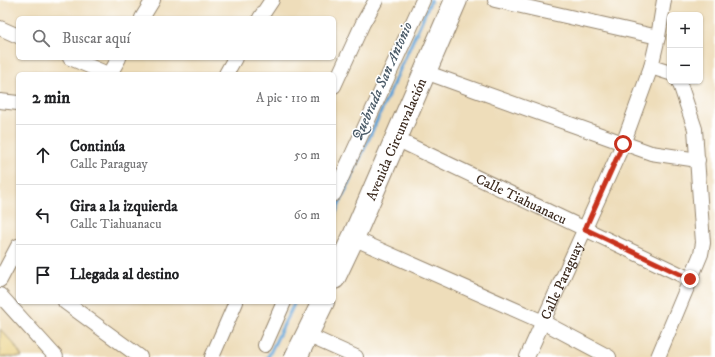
<!DOCTYPE html>
<html lang="es">
<meta charset="utf-8">
<style>
body{margin:0;font-family:"IM FELL DW Pica",serif;background:#f6f6f6;color:#202124}
.controls{position:absolute;right:12px;top:12px;display:grid;overflow:hidden;border-radius:6px;box-shadow:0 1px 3px #0004}
.controls button{width:36px;height:36px;display:grid;place-items:center;padding:0;border:0;border-bottom:1px solid #e0e0e0;background:#fff;color:#202124;font:20px sans-serif}
.stop{position:absolute;width:12px;height:12px;margin:-9px;border:3px solid #c8321e;border-radius:50%;background:#fff}
.stop.end{background:#c8321e;border-color:#fff;box-shadow:0 1px 4px #0008}
.list{margin:0;padding:0;list-style:none}
h2{display:flex;justify-content:space-between;align-items:center;height:52px;margin:0;padding:0 16px;font-size:17px}
h2 small{font-size:13px;font-weight:400;color:#757577}
.list li{display:grid;grid-template-columns:26px 1fr auto;gap:12px;align-items:center;box-sizing:border-box;height:60px;padding:0 16px;border-top:1px solid #e0e0e0}
.list b{display:block;font-size:15px;white-space:nowrap}
.list p{margin:0;font-size:13px;white-space:nowrap;color:#757577}
.list em{font-size:13px;font-style:normal;color:#757577}
.icon{flex:none;width:22px;height:22px;fill:none;stroke:currentColor;stroke-width:2;stroke-linecap:round;stroke-linejoin:round}
.map{position:relative;flex:none;width:715px;height:357px;overflow:hidden}
.search{position:absolute;background:#fff;box-shadow:0 1px 3px #0004;left:16px;top:16px;width:320px;height:44px;display:flex;align-items:center;gap:10px;box-sizing:border-box;padding:0 14px;border-radius:6px;color:#757577;font-size:15px}
.panel{position:absolute;background:#fff;box-shadow:0 1px 3px #0004;left:16px;top:72px;width:320px;height:232px;border-radius:6px}
.map>svg:first-child{display:block}
</style>
<div class="map">
<svg width="715" height="357" viewBox="0 0 715 357">
<rect width="100%" height="100%" fill="#fff"/>
<filter id="ink" filterUnits="userSpaceOnUse"><feTurbulence type="fractalNoise" baseFrequency=".025" numOctaves="2"/><feDisplacementMap in="SourceGraphic" scale="8" xChannelSelector="R" yChannelSelector="G"/><feConvolveMatrix kernelMatrix="1 2 1 2 8 2 1 2 1" color-interpolation-filters="sRGB"/></filter>
<filter id="wash" filterUnits="userSpaceOnUse"><feTurbulence type="fractalNoise" baseFrequency=".012" numOctaves="4" result="noise"/><feDisplacementMap in="SourceGraphic" scale="16" xChannelSelector="R" yChannelSelector="G"/><feGaussianBlur stdDeviation="0.9" result="paint"/><feColorMatrix in="noise" values="0 0 0 0 0 0 0 0 0 0 0 0 0 0 0 0 0 1.4 0 .05"/><feComposite in="paint" operator="in"/></filter>
<g filter="url(#wash)">
<rect width="100%" height="100%" fill="#eeddba"/>
<path fill="#eeda9e" stroke="#94825e" d="M0,329L14,344L22,357H0Z"/>
<g fill="none" stroke-linecap="round" stroke-linejoin="round">
<path stroke="#63a4d7" stroke-width="3.5" d="M334,216L431,0
M268,357L295,302"/>
</g>
</g>
<g filter="url(#ink)">
<g fill="none" stroke-linecap="round" stroke-linejoin="round">
<defs>
<g id="minor">
<path d="M495,0L658,37"/>
<path d="M142,18L153,0"/>
<path d="M260,18L272,0"/>
<path d="M0,28L18,36"/>
<path d="M70,58L108,74"/>
<path d="M651,67L670,73"/>
<path d="M425,72L651,153L698,160"/>
<path d="M110,74L119,58"/>
<path d="M226,74L235,58"/>
<path d="M334,86L363,23L376,0"/>
<path d="M0,101L18,103"/>
<path id="s1" d="M396,139L690,279"/>
<path d="M334,194L423,0"/>
<path d="M353,238L543,322L609,357"/>
<path d="M0,280L18,246"/>
<path d="M0,295L56,357"/>
<path d="M65,302L140,357"/>
<path d="M307,335L356,357"/>
<path d="M265,345L284,302"/>
<path d="M212,357L236,302"/>
<path id="s2" d="M527,357L623,144L651,67L658,37L664,0"/>
<path d="M658,357L701,254L703,243L695,129L679,81"/>
</g>
<g id="trunk">
<path id="s3" d="M334,278L353,238L456,0"/>
<path d="M296,357L323,302"/>
</g>
</defs>
<use href="#minor" stroke="#94846c" stroke-width="16"/>
<use href="#trunk" stroke="#94846c" stroke-width="24"/>
<use href="#minor" stroke="#fff" stroke-width="14"/>
<use href="#trunk" stroke="#fff" stroke-width="22"/>
</g>
</g>
<g fill="none" stroke-linecap="round" stroke-linejoin="round" filter="url(#ink)">
<path stroke="#c8321e" stroke-width="5" d="M623,144L585,229L690,279"/>
</g>
<g text-anchor="middle" stroke-width="3" stroke-linejoin="round" paint-order="stroke">
<g font-size="14" fill="#3b2a1e" stroke="#fff">
<text dy="5" stroke="none"><textPath href="#s3" startOffset="152">Avenida Circunvalación</textPath></text>
<text dy="5" stroke="none"><textPath href="#s1" startOffset="139">Calle Tiahuanacu</textPath></text>
<text dy="5" stroke="none"><textPath href="#s2" startOffset="84">Calle Paraguay</textPath></text>
</g>
<g font-size="15" font-style="italic" fill="#4b5b68" stroke="#fff">
<text transform="translate(382 81) rotate(-66)" y="5">Quebrada San Antonio</text>
</g>
</g>
</svg>
<div class="controls">
<button>+</button>
<button>−</button>
</div>
<div class="stop" style="left:623px;top:144px"></div>
<div class="stop end" style="left:690px;top:279px"></div>
<div class="search"><svg class="icon" aria-label="search" viewBox="0 0 24 24"><circle cx="10" cy="10" r="6"/><path d="M15 15l6 6"/></svg>Buscar aquí</div>
<section class="panel">
<h2>2 min<small>A pie · 110 m</small></h2>
<ul class="list">
<li><svg class="icon" aria-label="ahead" viewBox="0 0 24 24"><path d="M12 20V5M6 11l6-6 6 6"/></svg><div><b>Continúa</b><p>Calle Paraguay</p></div><em>50 m</em></li>
<li><svg class="icon" aria-label="left" viewBox="0 0 24 24"><path d="M17 20v-9H6M10 6l-5 5 5 5"/></svg><div><b>Gira a la izquierda</b><p>Calle Tiahuanacu</p></div><em>60 m</em></li>
<li><svg class="icon" aria-label="arrive" viewBox="0 0 24 24"><path d="M6 21V4h12l-3 4 3 4H6"/></svg><div><b>Llegada al destino</b></div></li>
</ul>
</section>
</div>
